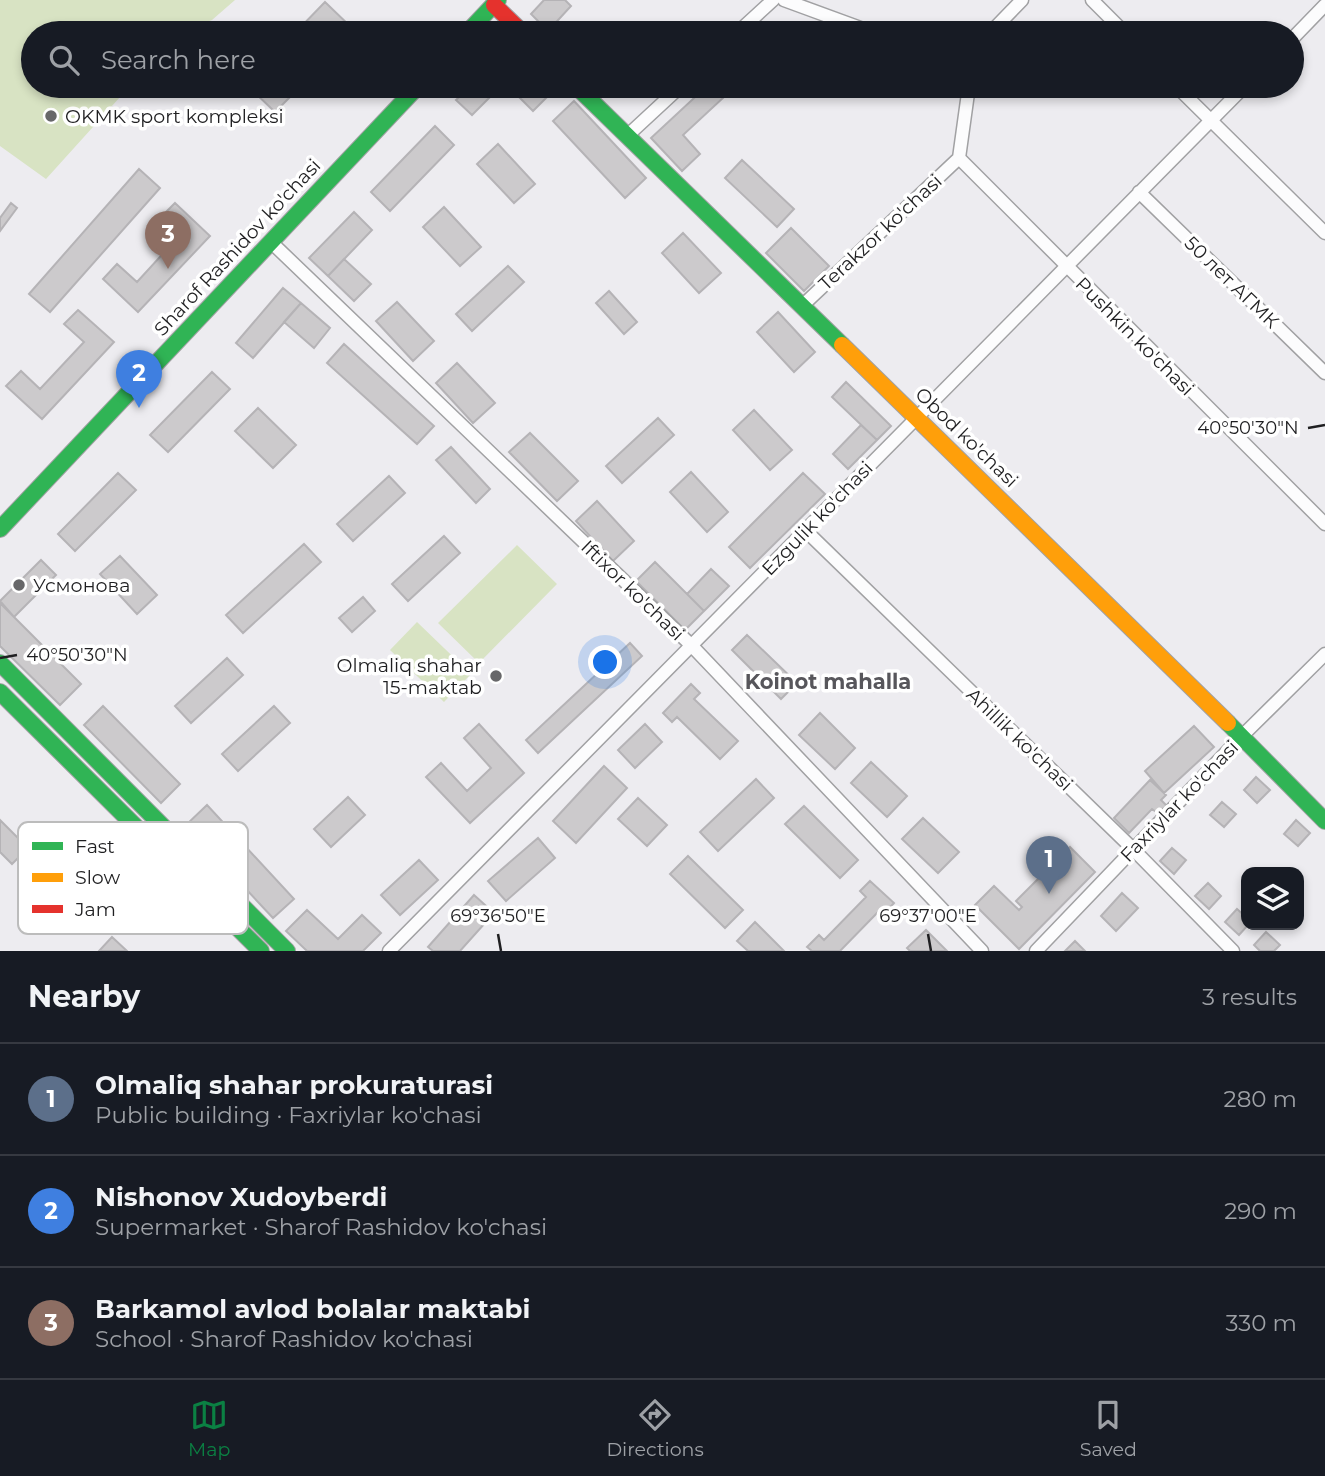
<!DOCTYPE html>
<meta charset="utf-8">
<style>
body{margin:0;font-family:Montserrat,sans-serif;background:#20242c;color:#f1f3f6}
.controls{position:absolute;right:21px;bottom:21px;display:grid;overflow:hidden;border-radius:14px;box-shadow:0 4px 10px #0003}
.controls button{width:63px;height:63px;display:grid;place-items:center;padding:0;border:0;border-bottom:2px solid #363941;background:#171b24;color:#f1f3f6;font:35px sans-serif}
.you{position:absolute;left:606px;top:663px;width:24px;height:24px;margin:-18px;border:5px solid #fff;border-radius:50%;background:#1a73e8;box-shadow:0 0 0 10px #1a73e833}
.badge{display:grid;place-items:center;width:46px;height:46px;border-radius:50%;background:#0b8043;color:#fff;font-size:23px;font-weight:700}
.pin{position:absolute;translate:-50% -58px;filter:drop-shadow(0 2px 4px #0008)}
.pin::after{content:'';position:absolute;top:37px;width:24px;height:21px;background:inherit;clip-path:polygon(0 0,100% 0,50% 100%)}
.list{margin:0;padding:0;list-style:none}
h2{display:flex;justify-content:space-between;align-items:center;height:91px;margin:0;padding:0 28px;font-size:30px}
h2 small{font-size:23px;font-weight:400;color:#9ea1a6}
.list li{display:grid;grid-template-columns:46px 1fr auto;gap:21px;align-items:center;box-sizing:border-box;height:112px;padding:0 28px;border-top:2px solid #363941}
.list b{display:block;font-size:26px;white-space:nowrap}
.list p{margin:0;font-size:23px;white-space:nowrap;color:#9ea1a6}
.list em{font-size:23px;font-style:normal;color:#9ea1a6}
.icon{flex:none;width:38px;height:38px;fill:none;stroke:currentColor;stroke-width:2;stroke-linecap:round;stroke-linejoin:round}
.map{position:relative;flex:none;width:1325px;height:951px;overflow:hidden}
.search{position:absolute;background:#171b24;box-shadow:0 4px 10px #0003;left:21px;right:21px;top:21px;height:77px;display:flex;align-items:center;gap:18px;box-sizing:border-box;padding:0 24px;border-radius:38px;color:#9ea1a6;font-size:26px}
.sheet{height:427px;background:#171b24}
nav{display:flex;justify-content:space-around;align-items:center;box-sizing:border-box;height:98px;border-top:2px solid #363941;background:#171b24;font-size:19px;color:#9ea1a6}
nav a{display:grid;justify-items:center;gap:4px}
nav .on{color:#0b8043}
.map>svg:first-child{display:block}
</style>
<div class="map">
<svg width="1325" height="951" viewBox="0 0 1325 951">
<rect width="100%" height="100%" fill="#edecf0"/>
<path fill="#d8e3c3" d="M0,0H235L212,20L177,33H33V86H130L46,179L0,146Z
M517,545L557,584L479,663L438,623Z
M417,622L471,674L444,702L390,650Z"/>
<path fill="#cccacc" stroke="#b5b3b6" stroke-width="2" d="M544,0H565L571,6L548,31L531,14Z
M325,2L354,30L351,33H295Z
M240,23L250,33H230Z
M248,86H301L275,112Z
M471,86H501L472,115L456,100Z
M508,86H539L549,95L533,111Z
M707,86H713L724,97L683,135L700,154L682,171L651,138Z
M574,101L646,178L625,198L553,121Z
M435,126L454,145L390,211L371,192Z
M498,144L535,184L514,203L477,164Z
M742,160L794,209L777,227L725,178Z
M139,169L160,188L50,312L29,294Z
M11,203L17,208L0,231V218Z
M175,203L210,236L138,312L103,279L117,264L137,282L180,235L161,217Z
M444,207L481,247L460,266L423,227Z
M354,212L372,230L328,276L309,258Z
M791,228L829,266L804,291L766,253Z
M683,233L721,273L699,293L662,253Z
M344,259L371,284L354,301L328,276Z
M508,266L524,282L472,331L456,314Z
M283,288L301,303L253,358L236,343Z
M609,291L637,322L624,334L596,303Z
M397,302L434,341L413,361L376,321Z
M301,303L330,328L314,348L284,322Z
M78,310L114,342L42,419L6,386L21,371L40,389L84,342L64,324Z
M778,312L815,352L794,372L757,332Z
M344,344L434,426L417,444L327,363Z
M457,363L495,403L473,423L436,383Z
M212,372L230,389L168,452L150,435Z
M846,382L891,426L877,440L832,397Z
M258,408L296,445L273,468L235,431Z
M754,410L792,450L770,470L733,430Z
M658,418L674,435L622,483L606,466Z
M861,425L877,440L848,469L833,454Z
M530,433L578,481L557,501L509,452Z
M451,447L490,489L476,503L436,460Z
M691,472L728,512L707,532L670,492Z
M118,473L136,490L75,551L58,534Z
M803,473L825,494L750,568L729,547Z
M389,476L405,493L353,541L337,524Z
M597,501L634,541L613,561L576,521Z
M444,536L460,553L408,601L392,584Z
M304,544L321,562L243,633L226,615Z
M120,556L157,595L137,614L100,574Z
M41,560L56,575L14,617L0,601Z
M655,562L704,611L685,630L636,581Z
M711,569L729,586L704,611L687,594Z
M363,597L375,611L352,632L339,618Z
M0,603L81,684L60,705L0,646Z
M747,635L797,683L781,699L732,650Z
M630,643L642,656L538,753L526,740Z
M227,658L243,675L191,723L175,706Z
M691,684L700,693L694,699L738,741L720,759L677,717L672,722L663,713Z
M103,706L180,784L161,803L84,725Z
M274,706L290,723L238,771L222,754Z
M820,713L855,748L835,769L799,735Z
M479,724L524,773L470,823L426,777L441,763L467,791L491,768L464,738Z
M645,724L662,742L635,768L618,750Z
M1194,726L1214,747L1164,793L1145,771Z
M871,762L907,796L887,817L851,783Z
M604,766L627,788L576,843L553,821Z
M1256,777L1270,790L1257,803L1244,790Z
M756,779L774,798L718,851L700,832Z
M1150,780L1166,795L1161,800L1168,807L1160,815L1152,809L1129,833L1114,818Z
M348,797L365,815L331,847L314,829Z
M638,798L667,825L647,846L618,819Z
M1222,802L1236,814L1224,827L1210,815Z
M207,805L294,899L273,918L186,825Z
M804,806L858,860L840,878L785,824Z
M923,818L959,852L938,873L902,839Z
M0,820L28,848L12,864L0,852Z
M1296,820L1310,833L1298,846L1284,834Z
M538,838L555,858L506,901L488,881Z
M1070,847L1095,872L1019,949L975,905L994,886L1019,910L1022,907L1016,901Z
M1172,848L1186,860L1174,874L1160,861Z
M688,856L743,910L725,928L670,874Z
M419,860L438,880L400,915L381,895Z
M870,881L894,903L884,914L880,910L840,951H812L807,947L819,935L824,940L866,897L860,891Z
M1208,883L1221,896L1209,909L1195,896Z
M1122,893L1138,908L1116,931L1101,916Z
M474,895L494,913L460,951H433L428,947Z
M1237,909L1246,917L1248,925L1239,935L1225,922Z
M307,910L338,939L362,915L381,933L363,951H307L286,931Z
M755,922L784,951H748L737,941Z
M926,930L947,951H910L907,948Z
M1266,932L1280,945L1274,951H1260L1254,945Z
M112,937L127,951H99Z
M1075,941L1085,951H1065Z"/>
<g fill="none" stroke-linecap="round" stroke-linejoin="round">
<defs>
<path id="street" d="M784,0L874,33
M1092,0L1125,33
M737,33L773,0
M990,33L1022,0
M1292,39L1325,5
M969,86L959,158L1325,524
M1176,86L1325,233
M627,136L681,86
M1139,192L1325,373
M271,242L692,646L982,951
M802,306L959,158
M805,530L1133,849L1233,951
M389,951L1245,86
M1036,951L1241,737L1325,654"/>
<path id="fast" d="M467,33L498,0
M576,86L842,345
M0,529L418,86
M0,663L287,951
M0,692L261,951
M1228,723L1325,821"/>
<path id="slow" d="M842,345L1228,723"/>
<path id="jam" d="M494,5L523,33"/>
</defs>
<use href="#street" stroke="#a1a1a3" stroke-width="15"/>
<use href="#fast" stroke="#a1a1a3" stroke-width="18"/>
<use href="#slow" stroke="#a1a1a3" stroke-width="18"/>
<use href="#jam" stroke="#a1a1a3" stroke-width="18"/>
<use href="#street" stroke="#fcfcfd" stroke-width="12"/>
<use href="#fast" stroke="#30b455" stroke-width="16"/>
<use href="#slow" stroke="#ff9f0a" stroke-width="16"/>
<use href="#jam" stroke="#e5322d" stroke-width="16"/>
</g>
<path fill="none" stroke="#1f1f21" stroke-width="2.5" d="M1308,428L1325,425M0,658L17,655M498,934L501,951M928,934L931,951"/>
<g fill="#676769" stroke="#fff" stroke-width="2.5">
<circle cx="51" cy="116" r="7"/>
<circle cx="19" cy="585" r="7"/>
<circle cx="496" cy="676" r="7"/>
</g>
<g text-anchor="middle" stroke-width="7" stroke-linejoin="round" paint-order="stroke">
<g font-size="19" fill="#1f1f21" stroke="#fff" text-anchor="start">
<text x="65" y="123">OKMK sport kompleksi</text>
<text x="33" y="592">Усмонова</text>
<text x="482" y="672" text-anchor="end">Olmaliq shahar<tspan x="482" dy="22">15-maktab</tspan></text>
</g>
<g font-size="19" fill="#1f1f21" stroke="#fff">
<text transform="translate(880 232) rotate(-43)" y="7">Terakzor ko'chasi</text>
<text transform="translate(237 247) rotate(-47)" y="7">Sharof Rashidov ko'chasi</text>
<text transform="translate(1232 282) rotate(44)" y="7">50 лет АГМК</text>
<text transform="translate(1135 336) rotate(45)" y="7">Pushkin ko'chasi</text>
<text transform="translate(967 437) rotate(44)" y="7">Obod ko'chasi</text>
<text transform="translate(817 518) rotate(-46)" y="7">Ezgulik ko'chasi</text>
<text transform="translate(633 590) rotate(44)" y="7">Iftixor ko'chasi</text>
<text transform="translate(1020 739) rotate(44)" y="7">Ahillik ko'chasi</text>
<text transform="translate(1179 801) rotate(-46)" y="7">Faxriylar ko'chasi</text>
</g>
<g font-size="21" font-weight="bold" fill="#57565b" stroke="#fff">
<text x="828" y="689">Koinot mahalla</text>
</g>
</g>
<rect x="18" y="822" width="230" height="112" rx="10" fill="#fff" stroke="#bcbcbc" stroke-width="2"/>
<rect x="32" y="842" width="31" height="8" fill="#30b455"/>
<rect x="32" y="873" width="31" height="9" fill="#ff9f0a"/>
<rect x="32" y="905" width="31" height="8" fill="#e5322d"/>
<g font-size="19" fill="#1f1f21">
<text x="75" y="853">Fast</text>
<text x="75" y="884">Slow</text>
<text x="75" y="916">Jam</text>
</g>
<g font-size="18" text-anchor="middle" fill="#1f1f21" stroke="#fff" stroke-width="7" stroke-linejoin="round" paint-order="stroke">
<text x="1248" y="434">40°50'30"N</text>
<text x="77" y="661">40°50'30"N</text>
<text x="498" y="922">69°36'50"E</text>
<text x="928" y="922">69°37'00"E</text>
</g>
</svg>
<div class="controls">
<button><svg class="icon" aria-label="layers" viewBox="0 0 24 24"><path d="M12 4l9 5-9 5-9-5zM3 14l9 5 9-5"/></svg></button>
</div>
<div class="you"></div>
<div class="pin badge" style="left:1049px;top:894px;background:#5c6f8a">1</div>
<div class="pin badge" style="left:139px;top:408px;background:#3f7fe0">2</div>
<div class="pin badge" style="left:168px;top:269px;background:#8d6e63">3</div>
<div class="search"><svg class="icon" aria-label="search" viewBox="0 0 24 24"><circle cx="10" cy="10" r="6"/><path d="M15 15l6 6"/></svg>Search here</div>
</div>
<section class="sheet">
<h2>Nearby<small>3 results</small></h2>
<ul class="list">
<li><span class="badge" style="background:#5c6f8a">1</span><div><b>Olmaliq shahar prokuraturasi</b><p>Public building · Faxriylar ko'chasi</p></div><em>280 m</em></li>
<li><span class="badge" style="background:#3f7fe0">2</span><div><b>Nishonov Xudoyberdi</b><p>Supermarket · Sharof Rashidov ko'chasi</p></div><em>290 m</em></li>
<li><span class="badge" style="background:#8d6e63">3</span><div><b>Barkamol avlod bolalar maktabi</b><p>School · Sharof Rashidov ko'chasi</p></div><em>330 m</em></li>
</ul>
</section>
<nav>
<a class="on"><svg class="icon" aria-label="map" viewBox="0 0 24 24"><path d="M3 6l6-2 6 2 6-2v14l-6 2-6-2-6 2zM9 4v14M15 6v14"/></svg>Map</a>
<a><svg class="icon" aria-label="directions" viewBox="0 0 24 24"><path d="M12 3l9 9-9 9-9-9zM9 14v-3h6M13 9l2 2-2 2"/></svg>Directions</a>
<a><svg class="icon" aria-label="saved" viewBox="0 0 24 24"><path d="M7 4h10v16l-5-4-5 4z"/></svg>Saved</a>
</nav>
